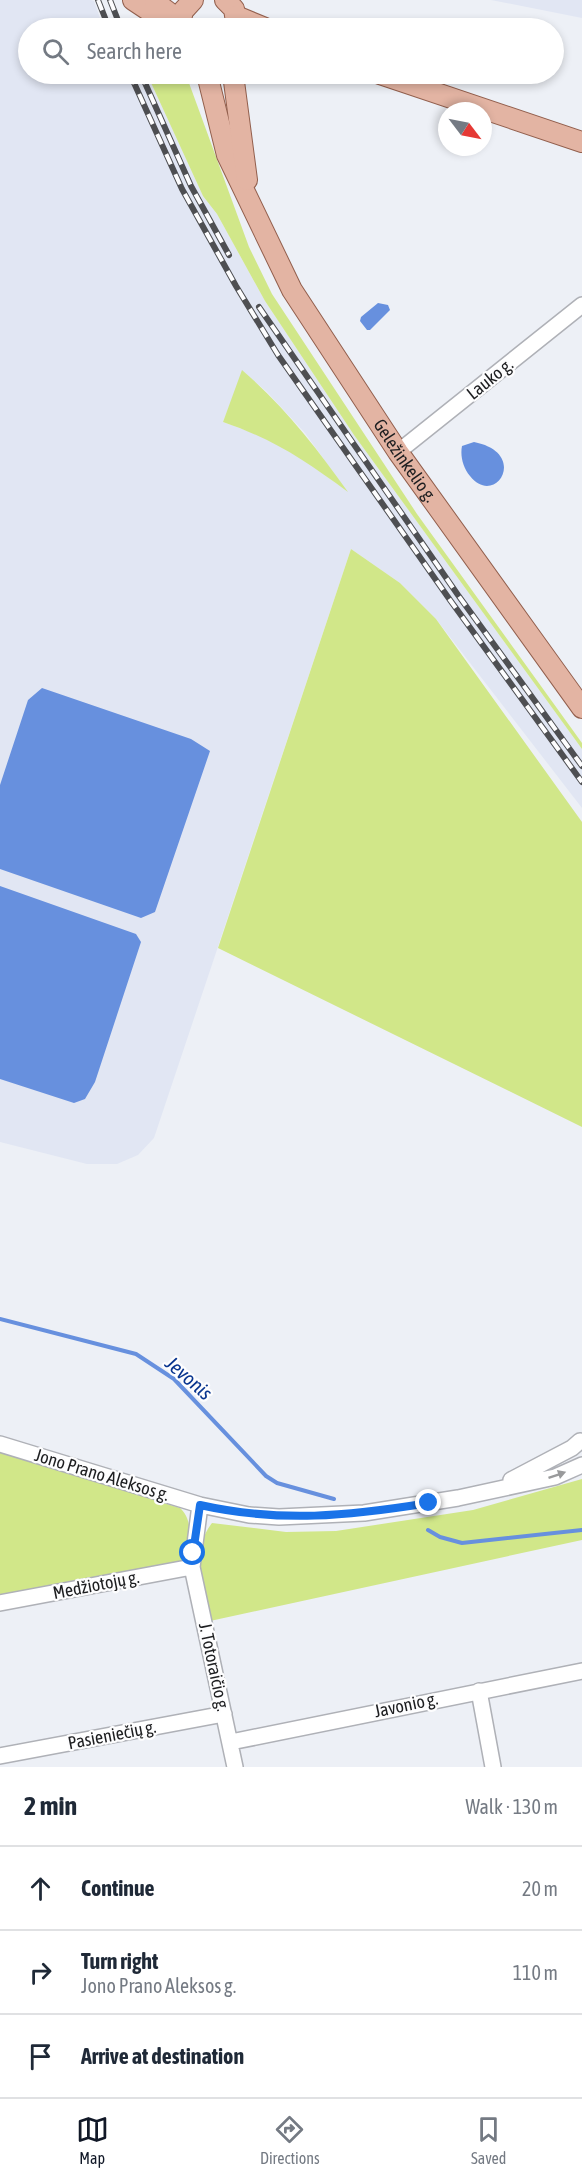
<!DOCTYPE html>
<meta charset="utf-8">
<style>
body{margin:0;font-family:"Asap Condensed",sans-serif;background:#f2f2f3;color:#1f2937}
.compass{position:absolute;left:438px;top:102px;width:54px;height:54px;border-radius:50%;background:#fff;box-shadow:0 3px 9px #0003;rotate:122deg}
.stop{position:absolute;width:18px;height:18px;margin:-14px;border:4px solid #1a73e8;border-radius:50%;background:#fff}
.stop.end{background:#1a73e8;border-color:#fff;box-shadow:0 2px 6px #0008}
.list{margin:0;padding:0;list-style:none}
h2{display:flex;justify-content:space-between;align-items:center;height:78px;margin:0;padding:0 24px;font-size:26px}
h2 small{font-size:20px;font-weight:400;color:#747a83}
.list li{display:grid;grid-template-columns:39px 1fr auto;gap:18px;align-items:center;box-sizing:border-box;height:84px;padding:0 24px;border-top:2px solid #e0e1e3}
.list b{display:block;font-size:22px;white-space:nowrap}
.list p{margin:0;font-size:20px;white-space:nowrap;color:#747a83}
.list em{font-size:20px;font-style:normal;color:#747a83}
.icon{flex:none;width:33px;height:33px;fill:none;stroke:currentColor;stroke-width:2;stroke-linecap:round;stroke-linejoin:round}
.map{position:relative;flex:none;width:582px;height:1767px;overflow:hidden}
.search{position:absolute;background:#fff;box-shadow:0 3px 9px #0003;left:18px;right:18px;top:18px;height:66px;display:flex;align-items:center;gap:15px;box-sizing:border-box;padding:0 21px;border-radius:33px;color:#747a83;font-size:22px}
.sheet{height:330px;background:#fff}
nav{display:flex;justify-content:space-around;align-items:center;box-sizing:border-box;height:84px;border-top:2px solid #e0e1e3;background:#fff;font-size:16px;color:#747a83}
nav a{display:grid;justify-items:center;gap:3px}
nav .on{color:#111827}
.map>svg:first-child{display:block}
</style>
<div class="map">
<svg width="582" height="1767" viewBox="0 0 582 1767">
<rect width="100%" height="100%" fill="#edf0f6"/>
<path fill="#e1e6f3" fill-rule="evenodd" d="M0,0H91L94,1L101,21L124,28H28V74H147L203,196L217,214L265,301L354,435L582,749V808L436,619L400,583L351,549L154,1138L138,1155L117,1164H87L0,1142ZM243,371L267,392L305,433L346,490L293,452L256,434L223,422Z
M491,0H582V18Z"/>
<path fill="#d1e789" d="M147,74H179L189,83L249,247L272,294L417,514L582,743V749L354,435L265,301L217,214L203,196Z
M242,370C284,406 316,447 348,492C304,460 275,440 223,422Z
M351,549L400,583L436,619L582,822V1127L218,948Z
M0,1452L180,1508C194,1520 192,1548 180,1562L0,1596Z
M582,1479V1540L210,1621C204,1590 190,1550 212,1523L286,1532L336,1531L473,1510Z"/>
<path fill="#6790de" d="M378,303L388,305L390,310L370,330H367L360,321L361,317Z
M474,442C530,453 495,508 470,476C463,468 460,456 462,446Z
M42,688L191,739L210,751L155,912L141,918L0,869V785L28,700Z
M0,886L136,934L141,942L95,1082L85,1099L74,1103L0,1079Z"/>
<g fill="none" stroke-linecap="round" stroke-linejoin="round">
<path stroke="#6790de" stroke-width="4" d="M0,1319L136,1354L174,1379L266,1476L277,1483L334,1499
M428,1530L440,1537L462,1543L582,1530"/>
<defs>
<path id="minor" d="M398,452L582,305
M0,1444L200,1505L249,1515L279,1517L364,1513L458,1498L555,1477L582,1465
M511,1480L572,1448L580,1441
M200,1505L192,1567L235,1767
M0,1603L192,1567
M479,1691L493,1767
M231,1742L582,1671
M0,1756L224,1714"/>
<g id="major">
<path d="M133,0L160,18L166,28"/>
<path d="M225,0L234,9L237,28"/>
<path d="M155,2L179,20"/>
<path d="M236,16L265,28"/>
<path d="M179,28L183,11L193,0"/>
<path id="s1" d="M207,74L227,155L292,290L398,452L582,708"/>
<path d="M233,74L247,180"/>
<path d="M380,74L582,142"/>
</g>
</defs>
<use href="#minor" stroke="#afb1b7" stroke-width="18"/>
<use href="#major" stroke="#925f4d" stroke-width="22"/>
<use href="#minor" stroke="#fff" stroke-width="15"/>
<use href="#major" stroke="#e3b4a3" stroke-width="20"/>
<defs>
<path id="rail" d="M98,0L109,28
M110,0L121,28
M130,74L182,189L236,286L278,355L450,600L582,782
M141,74L191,186L229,255
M259,307L458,595L582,766"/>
</defs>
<use href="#rail" stroke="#4e4f52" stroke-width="6"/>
<use href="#rail" stroke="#fdfdfe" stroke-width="4" stroke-dasharray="11" stroke-linecap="butt"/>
</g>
<defs><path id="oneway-solid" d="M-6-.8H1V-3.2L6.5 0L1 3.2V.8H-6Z" transform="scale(1.5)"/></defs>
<use fill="#999a9b" href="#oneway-solid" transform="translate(557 1475) rotate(-19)"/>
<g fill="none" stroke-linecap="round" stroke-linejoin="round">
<path stroke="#1a73e8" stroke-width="8" d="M193,1553L200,1505C281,1523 348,1516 429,1503"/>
</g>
<g text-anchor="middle" stroke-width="4.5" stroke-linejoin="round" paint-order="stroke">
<g font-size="18" fill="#1d1e20" stroke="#fdfdfe">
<text transform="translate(490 379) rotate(-39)" y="6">Lauko g.</text>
<text dy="6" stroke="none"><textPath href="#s1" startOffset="438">Geležinkelio g.</textPath></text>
<text transform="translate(102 1475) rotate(17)" y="6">Jono Prano Aleksos g.</text>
<text transform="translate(96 1585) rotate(-11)" y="6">Medžiotojų g.</text>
<text transform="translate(214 1667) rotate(78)" y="6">J. Totoraičio g.</text>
<text transform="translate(406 1705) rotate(-12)" y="6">Javonio g.</text>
<text transform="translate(112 1735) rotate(-11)" y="6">Pasieniečių g.</text>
</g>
<g font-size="20" font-style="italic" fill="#08348e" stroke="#fdfdfe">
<text transform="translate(189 1378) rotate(41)" y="7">Jevonis</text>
</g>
</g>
</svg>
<svg class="compass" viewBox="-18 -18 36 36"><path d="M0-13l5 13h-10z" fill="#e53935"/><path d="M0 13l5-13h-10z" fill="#747a83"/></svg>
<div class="stop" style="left:193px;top:1553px"></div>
<div class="stop end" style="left:429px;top:1503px"></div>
<div class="search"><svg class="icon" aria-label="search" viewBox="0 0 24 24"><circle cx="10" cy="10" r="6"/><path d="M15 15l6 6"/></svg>Search here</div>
</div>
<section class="sheet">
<h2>2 min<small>Walk · 130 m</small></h2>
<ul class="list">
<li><svg class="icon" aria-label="ahead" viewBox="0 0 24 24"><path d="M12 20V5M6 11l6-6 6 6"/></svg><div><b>Continue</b></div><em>20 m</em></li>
<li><svg class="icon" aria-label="right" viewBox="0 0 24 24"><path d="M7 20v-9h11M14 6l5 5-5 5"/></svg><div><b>Turn right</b><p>Jono Prano Aleksos g.</p></div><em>110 m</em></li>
<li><svg class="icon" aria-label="arrive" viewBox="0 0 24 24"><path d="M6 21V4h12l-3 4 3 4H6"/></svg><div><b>Arrive at destination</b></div></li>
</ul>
</section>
<nav>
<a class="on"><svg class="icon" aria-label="map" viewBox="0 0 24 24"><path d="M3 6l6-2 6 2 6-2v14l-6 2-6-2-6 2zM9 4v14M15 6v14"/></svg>Map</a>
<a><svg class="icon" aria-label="directions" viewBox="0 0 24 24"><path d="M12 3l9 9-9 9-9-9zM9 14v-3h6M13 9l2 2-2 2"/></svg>Directions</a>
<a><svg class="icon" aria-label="saved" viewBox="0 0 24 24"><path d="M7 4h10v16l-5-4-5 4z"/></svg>Saved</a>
</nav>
